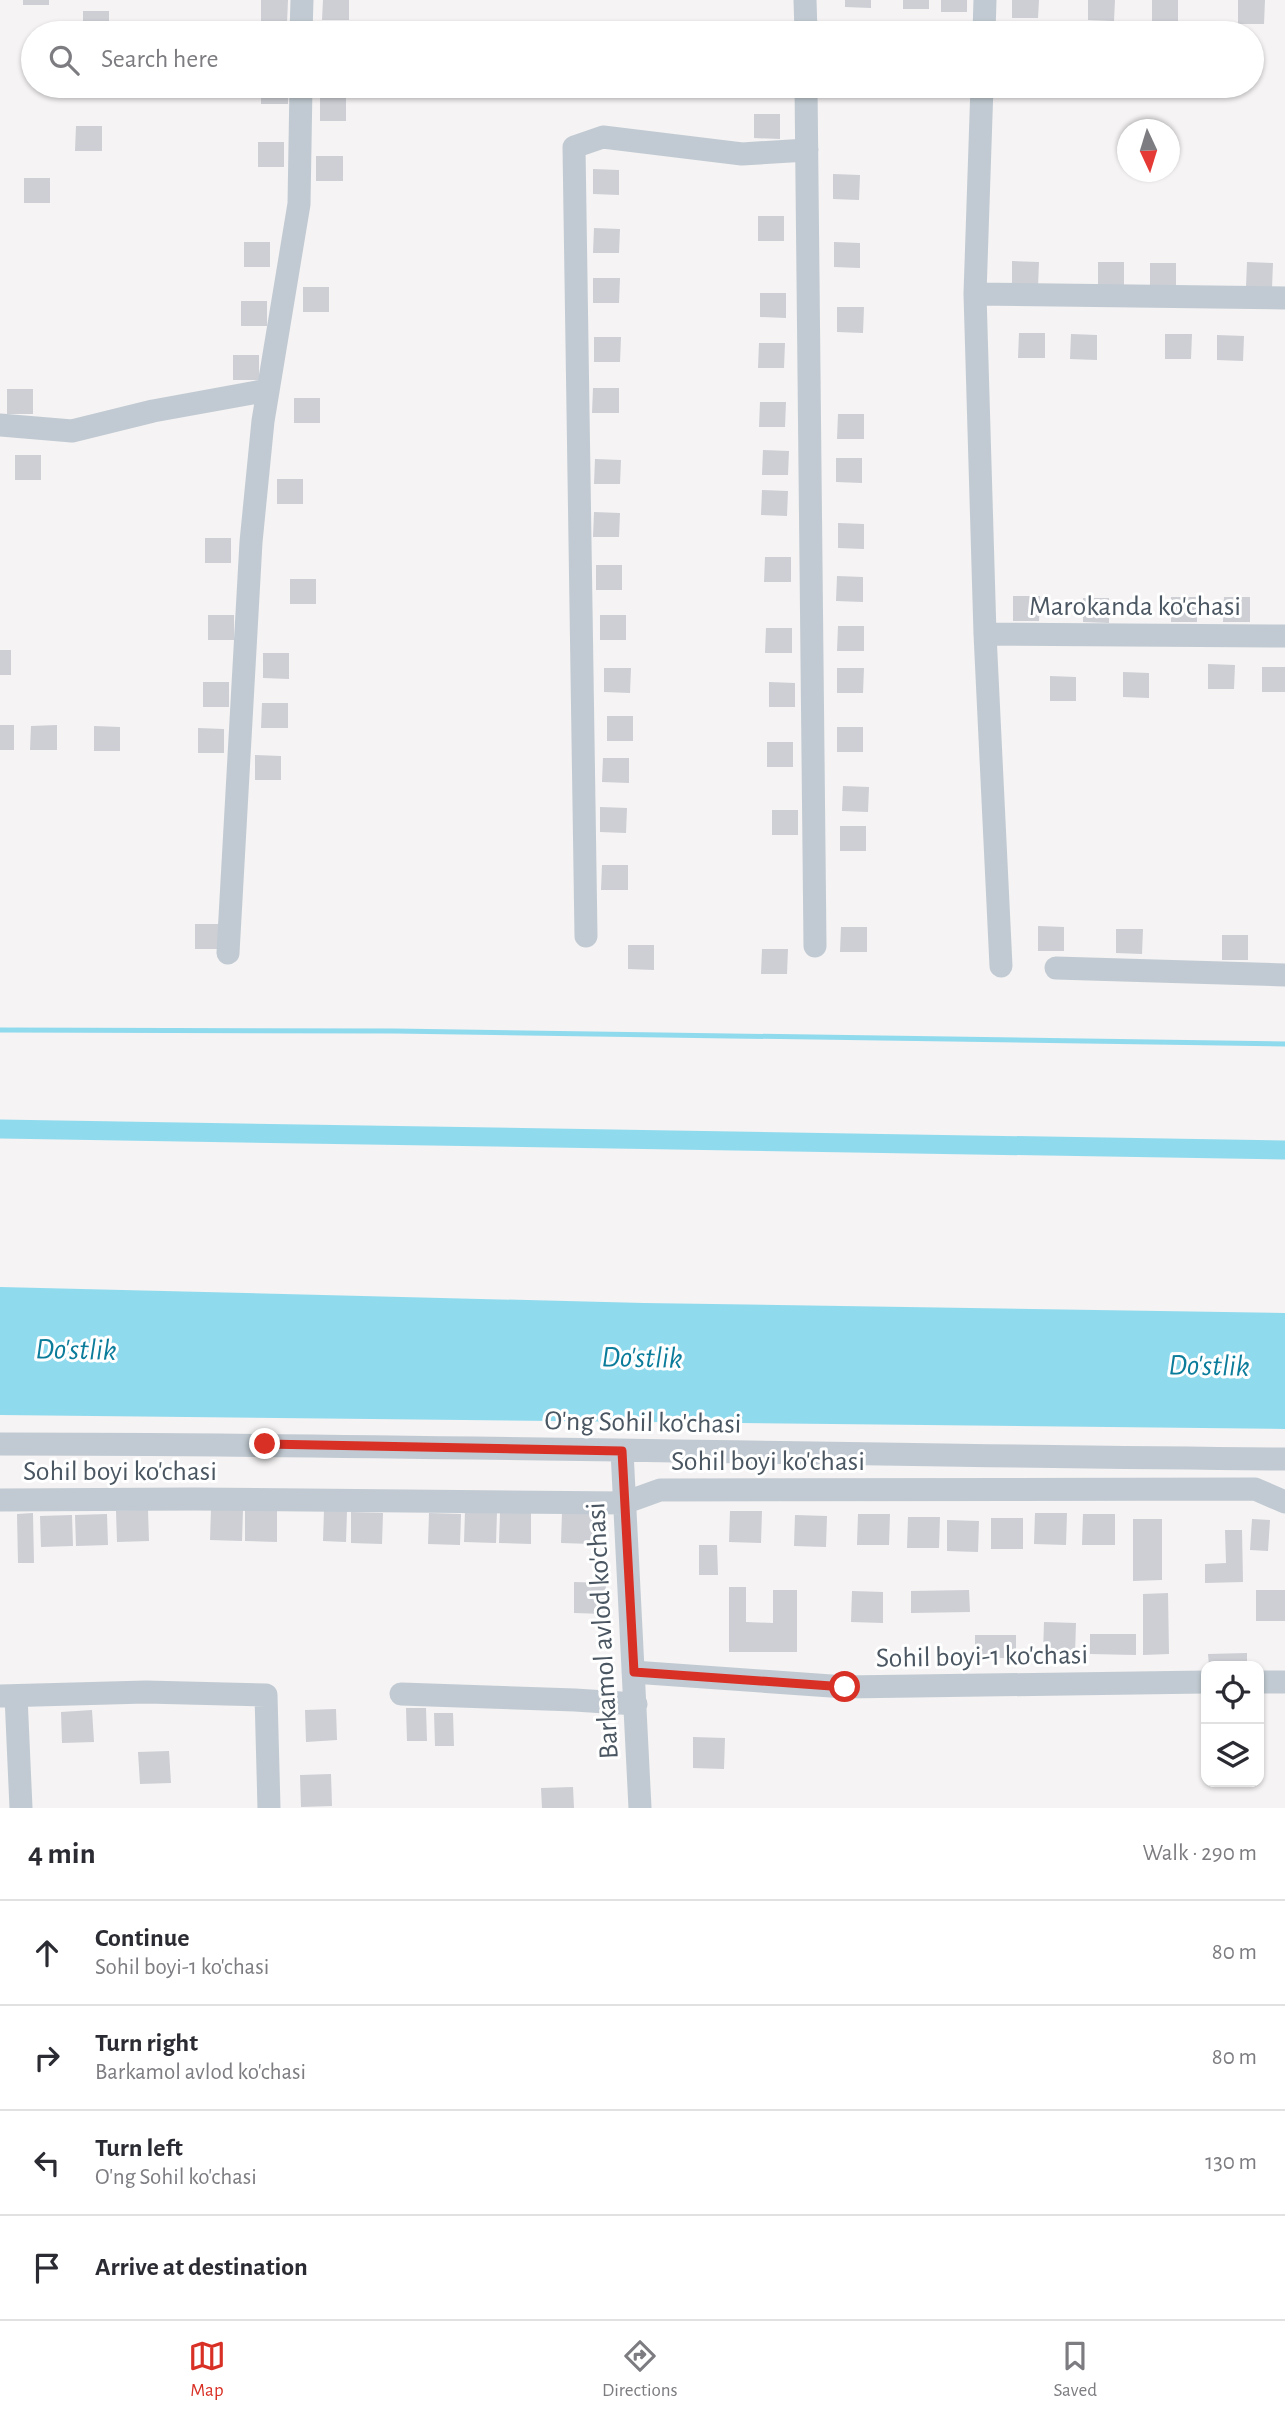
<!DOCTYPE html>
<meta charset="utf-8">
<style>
body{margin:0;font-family:"Alegreya Sans",sans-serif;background:#f7f7f7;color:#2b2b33}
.controls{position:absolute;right:21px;bottom:21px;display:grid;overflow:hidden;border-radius:14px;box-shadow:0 2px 5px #0004}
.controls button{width:63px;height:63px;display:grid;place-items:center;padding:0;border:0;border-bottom:2px solid #e1e1e2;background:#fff;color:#2b2b33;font:35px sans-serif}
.compass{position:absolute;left:1117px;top:119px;width:63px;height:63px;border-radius:50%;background:#fff;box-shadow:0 2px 5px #0004;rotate:176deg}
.stop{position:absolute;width:21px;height:21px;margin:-16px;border:5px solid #d93025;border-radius:50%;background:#fff}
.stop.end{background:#d93025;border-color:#fff;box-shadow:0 2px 7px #0008}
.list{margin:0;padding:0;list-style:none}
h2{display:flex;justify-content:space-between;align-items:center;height:91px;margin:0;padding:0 28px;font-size:30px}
h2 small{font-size:23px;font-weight:400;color:#7c7c81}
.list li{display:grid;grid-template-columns:46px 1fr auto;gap:21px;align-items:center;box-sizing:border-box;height:105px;padding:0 28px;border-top:2px solid #e1e1e2}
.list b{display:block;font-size:26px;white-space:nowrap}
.list p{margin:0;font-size:23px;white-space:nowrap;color:#7c7c81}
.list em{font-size:23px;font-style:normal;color:#7c7c81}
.icon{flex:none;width:38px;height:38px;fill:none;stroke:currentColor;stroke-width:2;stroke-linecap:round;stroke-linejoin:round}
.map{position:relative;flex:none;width:1285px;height:1808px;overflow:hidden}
.search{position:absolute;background:#fff;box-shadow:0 2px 5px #0004;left:21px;right:21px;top:21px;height:77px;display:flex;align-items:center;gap:18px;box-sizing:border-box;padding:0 24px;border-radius:38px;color:#7c7c81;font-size:26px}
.sheet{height:511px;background:#fff}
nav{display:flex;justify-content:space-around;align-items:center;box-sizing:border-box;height:98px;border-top:2px solid #e1e1e2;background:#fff;font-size:19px;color:#7c7c81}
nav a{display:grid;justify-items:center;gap:4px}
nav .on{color:#d93025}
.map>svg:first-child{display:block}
</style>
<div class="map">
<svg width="1285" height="1808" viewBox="0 0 1285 1808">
<rect width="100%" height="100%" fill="#f5f3f3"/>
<path fill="#90daee" d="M0,1287L644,1303L1285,1313V1429L0,1415Z"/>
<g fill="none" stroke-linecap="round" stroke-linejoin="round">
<path stroke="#90daee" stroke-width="5" d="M0,1030L394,1031L1285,1044"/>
<path stroke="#90daee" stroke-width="19" d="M0,1129L1285,1150"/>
</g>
<path fill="#cdcfd5" d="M23,0H49V5H23Z
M261,0H288L287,23H261Z
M323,0H349V20H322Z
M845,0H871V8L845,7Z
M903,0H929V9H903Z
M941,0H967V12H941Z
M1012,0H1039L1038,18H1012Z
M1088,0H1115L1114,21L1088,20Z
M1152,0H1178V22H1152Z
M1238,0H1265L1264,24H1238Z
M83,11H109V33H83Z
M261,86H288V104H261Z
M320,96L346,97V121H320Z
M754,114H780V139L754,138Z
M76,126H102V151H75Z
M258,142H284V167H258Z
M316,156H343V181H316Z
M593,169L619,170V195L593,194Z
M833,174L860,175L859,200L833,199Z
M24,178H50V203H24Z
M758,216H784V241H758Z
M594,228L620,229L619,253H593Z
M244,242H270V267H244Z
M834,242L860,243V268L834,267Z
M1012,261L1039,262L1038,287L1012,286Z
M1098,262H1124V287H1098Z
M1247,262L1273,263L1272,288L1246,287Z
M1150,263H1176V289L1150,288Z
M593,278H620L619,303H593Z
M303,287H329V312H303Z
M760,293H786V318L760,317Z
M241,301H267V326H241Z
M837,307H864L863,333L837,332Z
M1019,333H1045V358H1018Z
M1071,334L1097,335V360L1070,359Z
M1165,334H1192L1191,359H1165Z
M1217,335L1244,336L1243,361L1217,360Z
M594,337H621L620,362H594Z
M759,343H785L784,368H758Z
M233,355H259V380H233Z
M593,388H619V413H592Z
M7,389H33V414H7Z
M294,398H320V423H294Z
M760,402H786L785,427H759Z
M838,414H864V439H837Z
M763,450L789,451L788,475H762Z
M15,455H41V480H15Z
M836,458H862V483L836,482Z
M595,459L621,460L620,484H594Z
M277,479H303V504H277Z
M762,490L788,491L787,516L761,515Z
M594,512L620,513L619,537H593Z
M838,523L864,524V549L838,548Z
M205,538H231V563H205Z
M765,557H791V582H764Z
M596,565H622V590H596Z
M837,576L863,577V602L836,601Z
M290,579H316V604H290Z
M1013,596H1040L1039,621H1013Z
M1171,597H1197V622H1171Z
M1224,597H1250V622H1223Z
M1083,598H1109V623L1083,622Z
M208,615H234V640H208Z
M600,615H626V640H600Z
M838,626H864V651H837Z
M766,628H792V653H765Z
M0,650H11V675H0Z
M263,653H289V679L263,678Z
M1208,664L1235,665L1234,689H1208Z
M1262,667H1285V692H1262Z
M604,668H631L630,693L604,692Z
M837,668H864L863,693H837Z
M1123,672L1149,673V698L1123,697Z
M1050,676L1076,677V701H1050Z
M203,682H229V707H203Z
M769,682L795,683V707H769Z
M262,703H288V728H261Z
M607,716H633V741H607Z
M0,725H14V750H0Z
M57,725V750H30L31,726Z
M94,726L120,727V751H94Z
M837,727H863V752H837Z
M198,728L224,729V753H198Z
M767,742H793V767H767Z
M255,755L281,756V780H255Z
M603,758H629V783L602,782Z
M843,786L869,787L868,812L842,811Z
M600,807L627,808L626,833L600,832Z
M772,810H798V835H772Z
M840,826H866V851H840Z
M602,865H628V890H601Z
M195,924H221V949H195Z
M1038,926L1064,927V951H1038Z
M841,927H867V952H840Z
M1116,929H1143L1142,954L1116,953Z
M1222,935H1248V960H1222Z
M628,945H654V970L628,969Z
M762,949H788L787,974H761Z
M211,1509L243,1510L242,1541L210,1540Z
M148,1510L149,1541L117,1542L116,1511Z
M245,1510L277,1511V1542L245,1541Z
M324,1510L347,1511L346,1542L323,1541Z
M465,1511L497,1512L496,1543L464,1542Z
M730,1511H762L761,1543L729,1542Z
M351,1512L383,1513L382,1544L351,1543Z
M562,1512L594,1513L593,1544L561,1543Z
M33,1513L34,1563H18L17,1514Z
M429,1513L461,1514L460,1545L428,1544Z
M500,1513H531V1544L499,1543Z
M1035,1513H1067L1066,1545L1034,1544Z
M107,1514L108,1545L76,1546L75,1515Z
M858,1514H890L889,1545H857Z
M1083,1514H1115V1545H1082Z
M72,1515L73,1546L41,1547L40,1516Z
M795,1515L827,1516L826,1547L794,1546Z
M908,1517H940L939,1548H907Z
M991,1518H1023V1549H991Z
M1133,1519H1162V1580L1133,1581Z
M1252,1519L1270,1520L1268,1551L1250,1550Z
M947,1520L979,1521L978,1552L947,1551Z
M1225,1530H1242L1243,1582L1205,1583V1564L1226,1563Z
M699,1545H717L718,1575H699Z
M574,1582L606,1583L605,1614L574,1613Z
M729,1587H746V1622L773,1623V1590H797V1652H729Z
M969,1590L970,1612L911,1613V1591Z
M1256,1590H1285V1621H1256Z
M852,1591L883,1592V1623L851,1622Z
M1168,1593L1169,1654L1143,1655V1594Z
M1044,1622L1076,1623L1075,1654H1043Z
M1090,1634H1136V1655L1090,1654Z
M975,1635H1016V1658H975Z
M1247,1653V1666H1209L1208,1654Z
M406,1708H426L427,1741H407Z
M336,1709L337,1740L306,1742L305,1710Z
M92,1710L94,1742L62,1743L61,1712Z
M434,1713H453L454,1746H435Z
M693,1737L725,1738L724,1769L693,1768Z
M169,1751L171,1783L140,1784L138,1752Z
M331,1774L332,1806L301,1807L300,1775Z
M573,1787L574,1808H542L541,1788Z"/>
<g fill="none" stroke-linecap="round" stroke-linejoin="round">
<path stroke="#c1cad2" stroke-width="23" d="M805,0L806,33
M301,33L302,0
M984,33L985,0
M806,86L815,946
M982,86L975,294L985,634L1001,966
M975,294L1285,298
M0,425L72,431L153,411L268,390
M985,634L1285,636
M586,936L574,147L603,137L742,154L807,150
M228,953L251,542L263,421L299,204L301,86
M1056,968L1285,975
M0,1444C428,1444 857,1456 1285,1459
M622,1451L640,1808
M0,1500L194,1499L624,1503L660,1490L1255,1489L1285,1502
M633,1672L845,1687L1206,1682
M1259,1682H1285
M401,1694L575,1700L636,1704
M0,1696L146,1692L266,1695L269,1808
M16,1696L21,1808"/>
</g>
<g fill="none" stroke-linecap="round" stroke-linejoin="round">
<path stroke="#d93025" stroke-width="9" d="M265,1444L622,1451L634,1672L845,1687"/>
</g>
<g text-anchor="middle" stroke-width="6" stroke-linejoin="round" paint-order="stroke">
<g font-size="28" fill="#4a5661" stroke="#fff">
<text x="1135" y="615">Marokanda ko'chasi</text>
<text transform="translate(643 1421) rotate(1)" y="10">O'ng Sohil ko'chasi</text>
<text x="768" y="1470">Sohil boyi ko'chasi</text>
<text x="120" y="1480">Sohil boyi ko'chasi</text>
<text transform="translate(601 1631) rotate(-93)" y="10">Barkamol avlod ko'chasi</text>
<text transform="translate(982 1655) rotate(-1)" y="10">Sohil boyi-1 ko'chasi</text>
</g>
<g font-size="30" font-style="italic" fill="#0c7c9b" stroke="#fff">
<text transform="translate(76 1349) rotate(1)" y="10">Do'stlik</text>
<text transform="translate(642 1357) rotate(1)" y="10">Do'stlik</text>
<text transform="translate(1209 1365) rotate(1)" y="10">Do'stlik</text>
</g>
</g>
</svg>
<div class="controls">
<button><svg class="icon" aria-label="locate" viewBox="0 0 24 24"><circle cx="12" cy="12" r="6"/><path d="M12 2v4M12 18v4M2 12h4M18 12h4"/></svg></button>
<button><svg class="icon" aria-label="layers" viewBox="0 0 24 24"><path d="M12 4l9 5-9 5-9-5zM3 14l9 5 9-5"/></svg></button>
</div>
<svg class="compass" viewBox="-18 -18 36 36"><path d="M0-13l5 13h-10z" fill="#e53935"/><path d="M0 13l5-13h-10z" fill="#7c7c81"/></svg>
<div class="stop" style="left:845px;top:1687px"></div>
<div class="stop end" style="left:265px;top:1444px"></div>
<div class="search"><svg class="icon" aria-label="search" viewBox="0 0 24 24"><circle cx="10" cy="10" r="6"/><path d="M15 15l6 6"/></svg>Search here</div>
</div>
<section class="sheet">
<h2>4 min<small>Walk · 290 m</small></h2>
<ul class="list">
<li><svg class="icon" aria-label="ahead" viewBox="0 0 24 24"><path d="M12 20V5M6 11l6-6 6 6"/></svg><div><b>Continue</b><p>Sohil boyi-1 ko'chasi</p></div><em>80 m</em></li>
<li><svg class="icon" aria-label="right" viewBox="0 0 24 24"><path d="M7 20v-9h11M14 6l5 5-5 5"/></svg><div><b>Turn right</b><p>Barkamol avlod ko'chasi</p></div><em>80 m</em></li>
<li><svg class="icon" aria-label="left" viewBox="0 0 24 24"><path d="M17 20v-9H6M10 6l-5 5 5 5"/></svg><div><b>Turn left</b><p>O'ng Sohil ko'chasi</p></div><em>130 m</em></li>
<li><svg class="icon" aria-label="arrive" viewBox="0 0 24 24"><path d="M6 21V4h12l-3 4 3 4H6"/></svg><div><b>Arrive at destination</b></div></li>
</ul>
</section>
<nav>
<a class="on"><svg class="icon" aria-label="map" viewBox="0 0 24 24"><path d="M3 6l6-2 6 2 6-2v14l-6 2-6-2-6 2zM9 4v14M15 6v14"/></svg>Map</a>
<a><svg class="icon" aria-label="directions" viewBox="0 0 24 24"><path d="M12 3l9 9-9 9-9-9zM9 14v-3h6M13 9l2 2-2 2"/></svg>Directions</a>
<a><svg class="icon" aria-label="saved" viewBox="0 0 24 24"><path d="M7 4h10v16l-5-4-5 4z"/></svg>Saved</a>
</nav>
